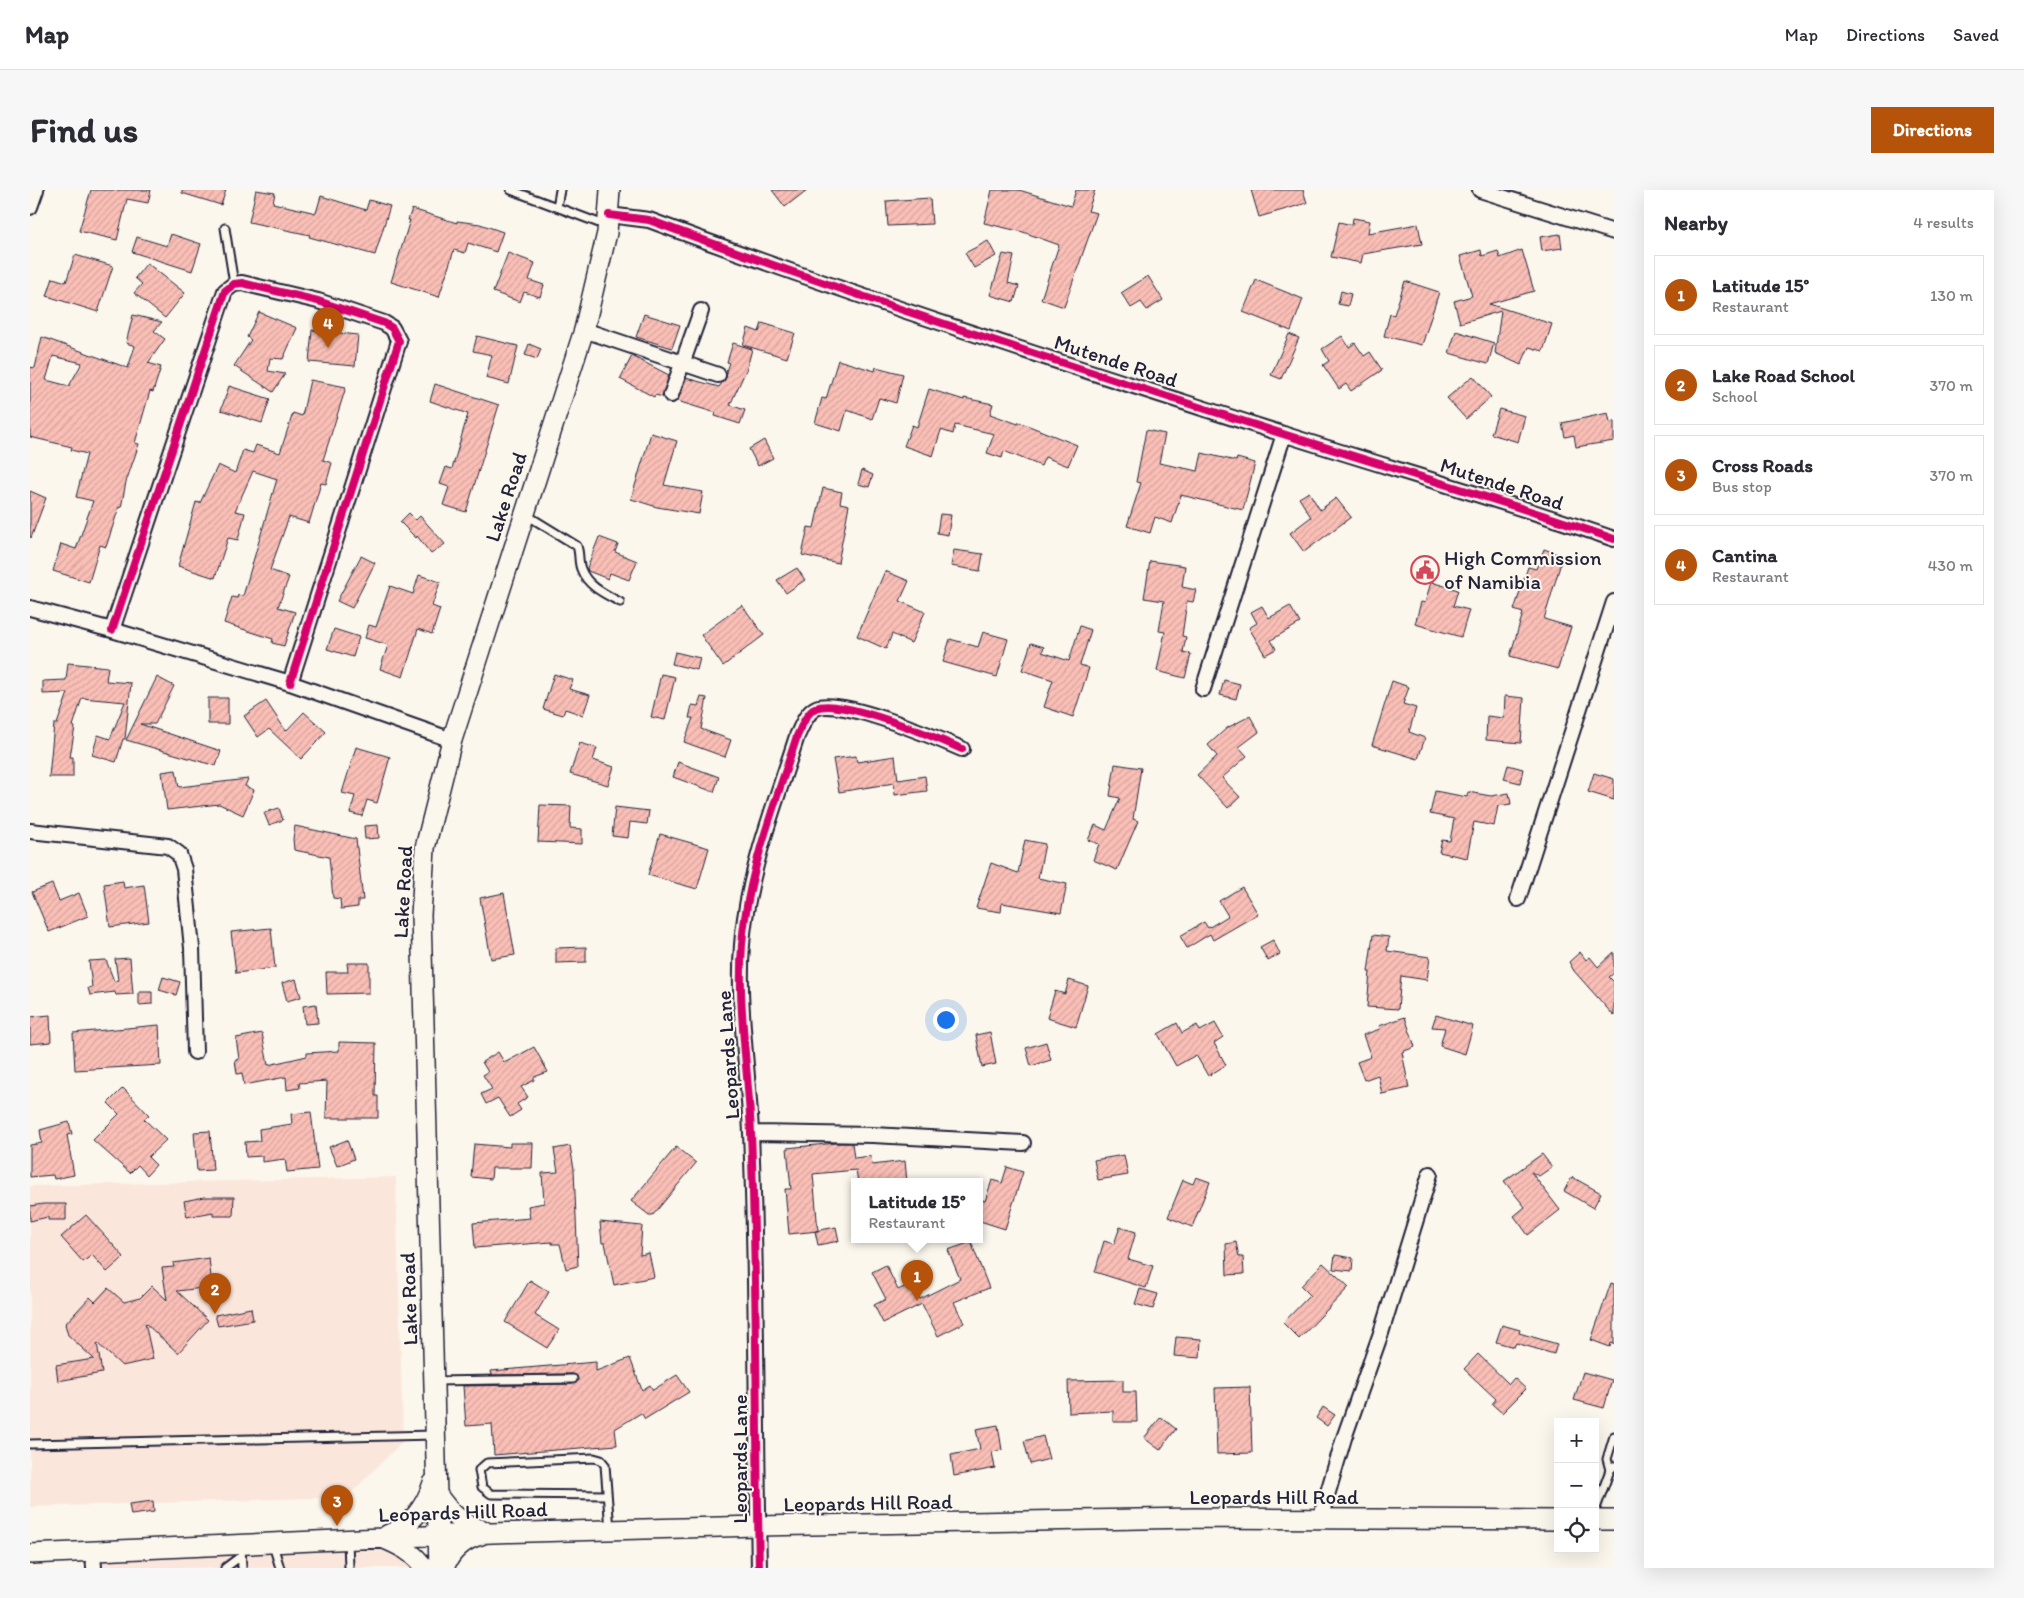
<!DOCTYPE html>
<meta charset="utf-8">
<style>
body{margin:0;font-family:Itim,sans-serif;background:#f7f7f7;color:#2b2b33}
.controls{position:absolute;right:15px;bottom:15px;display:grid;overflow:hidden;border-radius:0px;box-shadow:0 5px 20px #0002}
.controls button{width:45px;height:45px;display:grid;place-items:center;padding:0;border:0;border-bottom:1px solid #e1e1e2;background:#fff;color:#2b2b33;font:25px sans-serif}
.you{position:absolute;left:915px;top:829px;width:18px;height:18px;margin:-12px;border:4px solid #fff;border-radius:50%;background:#1a73e8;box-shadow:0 0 0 8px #1a73e833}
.badge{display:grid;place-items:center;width:32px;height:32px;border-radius:50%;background:#b45309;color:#fff;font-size:16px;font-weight:700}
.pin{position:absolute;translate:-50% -41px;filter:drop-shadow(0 1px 2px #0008)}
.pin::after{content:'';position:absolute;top:26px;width:18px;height:15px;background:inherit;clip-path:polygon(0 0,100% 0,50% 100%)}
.popup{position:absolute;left:821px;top:988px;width:132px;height:65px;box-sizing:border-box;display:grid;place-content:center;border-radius:0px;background:#fff;filter:drop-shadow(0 1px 4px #0005);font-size:16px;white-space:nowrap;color:#7c7c81}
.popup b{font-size:19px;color:#2b2b33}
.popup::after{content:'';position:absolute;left:50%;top:100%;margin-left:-10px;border:10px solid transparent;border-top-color:#fff}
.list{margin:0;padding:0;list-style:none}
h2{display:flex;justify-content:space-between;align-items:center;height:65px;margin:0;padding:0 20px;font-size:21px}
h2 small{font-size:16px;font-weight:400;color:#7c7c81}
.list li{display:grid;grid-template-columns:32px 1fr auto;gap:15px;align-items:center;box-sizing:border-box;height:80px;margin:0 10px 10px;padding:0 10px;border:1px solid #e1e1e2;border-radius:0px}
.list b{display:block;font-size:19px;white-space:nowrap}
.list p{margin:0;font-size:16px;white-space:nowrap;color:#7c7c81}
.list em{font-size:16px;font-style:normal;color:#7c7c81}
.icon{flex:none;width:28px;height:28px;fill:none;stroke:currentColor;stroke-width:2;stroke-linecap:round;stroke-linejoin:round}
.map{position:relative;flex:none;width:1584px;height:1378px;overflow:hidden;border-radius:0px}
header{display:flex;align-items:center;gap:30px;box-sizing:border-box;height:70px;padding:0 25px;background:#fff;border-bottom:1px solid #e1e1e2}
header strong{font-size:24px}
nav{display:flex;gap:28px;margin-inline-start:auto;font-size:18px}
.intro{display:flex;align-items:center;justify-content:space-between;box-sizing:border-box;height:120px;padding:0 30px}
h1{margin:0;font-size:35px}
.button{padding:12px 22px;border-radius:0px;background:#b45309;color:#fff;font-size:18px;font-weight:700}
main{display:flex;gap:30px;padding:0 30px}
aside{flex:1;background:#fff;border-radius:0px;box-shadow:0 5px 20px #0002}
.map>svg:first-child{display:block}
</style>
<header>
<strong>Map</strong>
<nav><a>Map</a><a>Directions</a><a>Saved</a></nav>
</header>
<div class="intro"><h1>Find us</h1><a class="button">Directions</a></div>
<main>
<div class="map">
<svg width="1584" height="1378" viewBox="0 0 1584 1378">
<defs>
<pattern id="building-hatch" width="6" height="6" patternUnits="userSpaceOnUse" patternTransform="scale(1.25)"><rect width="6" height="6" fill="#fabfb6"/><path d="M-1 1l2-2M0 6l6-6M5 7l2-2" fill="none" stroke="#d6a49d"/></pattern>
</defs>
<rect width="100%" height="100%" fill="#fbf7ec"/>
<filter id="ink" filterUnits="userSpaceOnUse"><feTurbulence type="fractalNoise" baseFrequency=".02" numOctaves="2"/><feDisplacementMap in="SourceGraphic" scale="10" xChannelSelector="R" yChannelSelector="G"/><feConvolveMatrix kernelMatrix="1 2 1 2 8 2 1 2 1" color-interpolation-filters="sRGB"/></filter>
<g filter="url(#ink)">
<path fill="#fbe6dc" d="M366,987L373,1251L317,1307L0,1317V996Z
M362,1355L379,1370L382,1378H74L73,1369Z"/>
<path fill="url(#building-hatch)" stroke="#22223b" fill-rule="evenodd" d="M61,0H121L118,13L97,9L87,50L49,41Z
M152,0H196L191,15L152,3Z
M226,0L245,3L243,13L286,23L291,6L336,20L339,10L360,16L345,65L279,47L280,45L219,32Z
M742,0H777L755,17Z
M962,0H989L1041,16L1046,0H1065L1058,21L1067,23L1034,117L1011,109L1029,55L993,42L954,33Z
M1221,0H1273L1277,13L1229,27Z
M900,8L902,34L858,36L856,11Z
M382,19L427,33V31L450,34L473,42L466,62L438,53L435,63L424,60L409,107L361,92L380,30H378Z
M1323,28L1340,31L1338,43L1388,34L1392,54L1333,64L1331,73L1301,67L1309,32L1322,35Z
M141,44L171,54L162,81L102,62L107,47L137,56Z
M1530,44L1532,58L1512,61L1510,47Z
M958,51L966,66L944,78L935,63Z
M1451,60L1452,66L1468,61L1470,68L1492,60L1504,101L1459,114L1522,134L1513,161L1499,157L1491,175L1465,163L1471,121L1430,133L1424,111L1442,106L1430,66Z
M478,63L505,73L499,90L514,95L510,107L494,102L490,112L463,102Z
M973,64L984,66L978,93L989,96L984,112L960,105Z
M45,65L83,76L68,122L17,106L23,88L36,92Z
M117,73L155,103L135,128L104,103L112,94L105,88Z
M1118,86L1133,110L1117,120L1111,112L1101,118L1091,103Z
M1226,90L1273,109L1261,141L1213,122Z
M1375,91L1409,102L1392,155L1354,146L1360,124L1364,125Z
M1311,101L1321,104L1318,116L1308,114Z
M229,122L267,138L253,169L240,168L238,181L255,184L243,202L204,176L221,150L217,147Z
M614,124L650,135L642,158L606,147Z
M103,125L132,132L124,141L135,149L118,173L131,177L123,202L120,201L105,253L109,254L96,292L91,318L89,317L76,357L70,355L59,392L23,381L31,354L46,359L63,311L46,307L57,264L41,260L42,257L0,247V177L5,178L12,147L98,178L105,156L96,153ZM23,166L52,173L39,196L16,190Z
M732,133L765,143L757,168L713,155L718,138L729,142Z
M282,140L328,145L325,176L279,172Z
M1426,141L1464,153L1458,174L1419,163Z
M1259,144L1269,148L1251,189L1241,185Z
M447,146L488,156L479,194L456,188L462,165L443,161Z
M1312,146L1319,157L1325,153L1334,166L1340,162L1352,180L1321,201L1316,194L1309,199L1293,175L1299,171L1292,159Z
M703,153L722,159L717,178L700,215L715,220L710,234L685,226L686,223L647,211L656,188L689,197L696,187V181L699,173L697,172Z
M499,154L511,159L507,169L495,165Z
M602,166L639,185L633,207L625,205L624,207L590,189Z
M808,170L845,181L846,177L873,184L866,213L849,208L842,229L817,220L811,241L785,233L792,208L796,209Z
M1443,186L1461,207L1436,229L1417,208Z
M280,190L316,197L293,270L302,273L296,294L291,293L279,333L259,327L240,380L259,387L248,417L265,422L254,456L242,453L243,449L194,433L202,407L207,408L208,405L213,406L247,289L223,281L205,321L215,323L208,350L198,348L185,388L148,376L166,312L170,313L188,275L205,283L213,260L223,263L226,255L250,263L263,223L272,226Z
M405,194L469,215L436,322L413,315L419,297L410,294L416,277L422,279L438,224L400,211Z
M199,196L240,209L232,233L191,220Z
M899,199L934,210V208L963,214L960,224L988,234L989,232L1047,255L1038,276L1015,267L1011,276L974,261L972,268L957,263L964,244L925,235L923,244L911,240L903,266L874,256L882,235L887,237Z
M1469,219L1495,226L1488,252L1461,244Z
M1578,223L1580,232L1584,231V251L1546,257L1544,245L1535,247L1532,233Z
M1116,240L1135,244L1129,273L1168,281L1172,263L1206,271L1207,268L1225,273L1213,320L1151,305L1142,333L1125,327L1120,343L1097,336L1111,293L1106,292Z
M621,243L647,251L634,295L673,302L669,324L627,317L601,309Z
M734,250L743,268L728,276L719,259Z
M832,280L843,285L839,297L828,294Z
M793,298L812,302L810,313L819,315L808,373L772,365L778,337L784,338Z
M0,301L16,308L1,348L0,347Z
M1279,302L1290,320L1306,308L1321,327L1274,362L1260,343L1281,327L1269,308Z
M379,323L386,330L390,326L415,354L401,364L387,346L386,348L370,332Z
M910,324L921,325L918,345L907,343Z
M569,347L588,354L585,362L607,371L599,390L580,383L578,389L558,381L557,378Z
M1514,359L1533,366L1514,429L1541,437L1528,479L1480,466L1493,423L1484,420L1498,377L1506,379Z
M924,360L953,364L950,381L921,376Z
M331,366L345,373L322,418L307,411Z
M1120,371L1155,376L1152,397L1166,400L1163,412L1157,411L1152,446L1156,447L1153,462L1161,464L1155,488L1127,481L1135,442L1129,441L1134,411L1114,408Z
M767,378L775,390L756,403L747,390Z
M855,381L879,391L870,411L895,422L881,453L862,444L856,459L827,446Z
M389,385L410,392L402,416L410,419L402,444L388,439L373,487L350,479L358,455L335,448L339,435L346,437L360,396L383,404Z
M1401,392L1428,400L1423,416L1439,420L1431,447L1385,434L1391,412L1395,413Z
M712,415L734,445L693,476L671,445Z
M1232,416L1239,428L1260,416L1270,433L1241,450L1246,459L1235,465L1219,438L1227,433L1221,422Z
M1050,436L1061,440L1050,475L1059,478L1043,527L1014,517L1023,490L992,480L1001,453L1014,457L1012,462L1039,471Z
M304,439L329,447L323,467L297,459Z
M953,442L978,449L967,487L913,472L920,449L948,457Z
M645,462L670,468L667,480L642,474Z
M38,473L78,477L76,491L101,493L95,549H93L86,572L62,565L68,545L80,549L95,512L52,508L43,536L45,537L40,567H43V587H19L24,534H27L38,503L13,504V491L36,490Z
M524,484L543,490L539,499L560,505L553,525L535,519L533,525L513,519Z
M631,484L645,487L635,530L621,527Z
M127,487L144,496L125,534H110L191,561L186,576L96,550Z
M1194,490L1210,494L1206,509L1190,505Z
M1362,491L1379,497L1373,514L1386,518L1379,542L1395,548L1388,569L1342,555Z
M1475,506L1494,508L1491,553L1456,550L1457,526L1474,528Z
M671,507L677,508L671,539L701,550L695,567L654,552L663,528H659L662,515L668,516Z
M178,508H198V534H178Z
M236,511L256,541L274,522L296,542L271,569L239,539L228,547L214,526Z
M1220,526L1229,542L1209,557L1217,566L1192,588L1210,607L1198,618L1167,585L1187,566L1178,555L1197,538Z
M550,553L567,558L563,570L584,577L578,595L540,584Z
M326,557L360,567L347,613L337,610L332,626L320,623L325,606L312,603Z
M826,566L827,572L865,566L868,590L895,586L897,601L865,605L864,593L809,602L803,569Z
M648,572L689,587L684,602L643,587Z
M1085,574L1111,578L1103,629L1108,631L1087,680L1063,670L1069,654L1058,650L1065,635L1076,640L1090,608L1080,606Z
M1478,575L1493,579L1490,593L1474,589Z
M146,580L149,597L218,589L215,596L224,600L213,625L189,614L137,620L132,582Z
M1564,583L1584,589V610L1558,602Z
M1405,601L1437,607L1438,602L1461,606L1479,603L1481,614L1468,616L1464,636L1444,632L1437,668L1409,662L1412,650L1420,651L1424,629L1400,624Z
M510,615L541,616L540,638L552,639V654L508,652Z
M585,617L619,621L617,634L600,632L598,648L582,646Z
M249,618L253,630L239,635L234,623Z
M348,635L349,648L335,649L334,636Z
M265,636L326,649L333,710H328V717L311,719L310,709L303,708L299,667L264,660L263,649Z
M630,644L679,658L667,699L618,685Z
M995,650L1015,654L1008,688L1037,694L1031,723L972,713L971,722L946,718L961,673L988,683Z
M93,691L94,698L114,695L119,732L80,737L74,694Z
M22,694L29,711L49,703L58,726L19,742L2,702Z
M1212,697L1228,724L1183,750L1180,744L1157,758L1150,746L1174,732L1178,738L1198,726L1189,711Z
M474,703L485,765L461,769L450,708Z
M241,738L245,778L206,783L201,742Z
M1343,745L1359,747L1357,761L1400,767L1397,790L1371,786L1368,819L1337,817L1340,782H1338Z
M1243,750L1250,764L1238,771L1230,757Z
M556,757V772L526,773V758Z
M1550,762L1556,770L1560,767L1568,777L1584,762V783L1579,787L1584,792V826L1544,781L1539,772Z
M100,768L103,804L86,805L85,802L60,805L58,798L62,797L59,771L76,770L84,791L88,790L85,769Z
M317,773H339V803L297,804L296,782H318Z
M133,787L150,792L146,805L129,800Z
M266,789L271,807L257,811L252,793Z
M1039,790L1058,796L1046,837L1017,828L1025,801L1035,804Z
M109,802H122V814L109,815Z
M286,814L288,833L275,834L273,816Z
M20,825L21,852L0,854V827Z
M1406,825L1443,836L1435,864L1410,856L1415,838L1402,837Z
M1375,827L1385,857L1372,862L1379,898L1352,904L1348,885L1334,890L1327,872L1341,867L1333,845L1350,839L1349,836Z
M1147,833L1152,843L1167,835L1170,841L1185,833L1193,847L1184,853L1196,875L1178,886L1166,865L1146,876L1128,844Z
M129,835L131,875L45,880L43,843Z
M960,842L966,874L952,877L946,845Z
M232,843L238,875L277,866V863L309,861V852L346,853L345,906H348V928H296L297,891L269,893L270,898L257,900L256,887L214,895L212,883L207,884L205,870L209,869L206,848Z
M1016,852L1021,870L1001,876L996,858Z
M504,857L518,882L504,887V890L491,897L498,907L487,914L491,920L480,927L468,908L456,914L451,904L462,899L453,885L458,882L452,872L468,862L474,872H476Z
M93,898L119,925L114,929L136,950L118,967L126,975L117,985L108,975L100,983L63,950L89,924L78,913Z
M281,922L288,979L257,982L255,969L232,972V966L216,967L215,952L230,951L229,939L262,934L261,924Z
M39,932L42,944L37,945L44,985L24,989L23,985L0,987V955L12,953L10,940Z
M180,941L183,980L167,981L164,942Z
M317,950L324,969L307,976L299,957Z
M480,953H503L502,978H462L461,989L441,987L444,954L480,957Z
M806,953H822L824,968L841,966L842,975L875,971L877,992H828L826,980L783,984L788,1041L759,1044L755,999H761L757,958Z
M540,956L544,979L548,1076L536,1079L530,1054H522V1052L445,1058L443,1033L500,1028L498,1016L514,1013L512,983L528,982L524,959Z
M646,957L666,973L623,1025H619L601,1011Z
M1512,964L1522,977L1509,986L1501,982L1530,1020L1498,1045L1484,1026L1495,1017L1474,991Z
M1094,965L1098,985L1068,990L1064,970Z
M977,977L993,982L975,1039L950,1031V1009L955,1011L962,990L972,993Z
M1166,987L1180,992L1162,1037L1138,1027L1153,990L1163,994Z
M1542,987L1571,1003L1563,1018L1534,1001Z
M174,1007H204L203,1026H183V1022L157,1027L154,1011Z
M13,1014H36V1030H18V1027L0,1031V1016Z
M56,1025L94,1067L77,1082L62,1065L53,1072L31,1047Z
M570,1032L612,1036L610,1065L619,1063L624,1087L584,1095L575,1053H572Z
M806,1037L809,1051L788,1055L785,1041Z
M1090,1037L1106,1042L1098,1069L1123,1076L1116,1098L1065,1082L1074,1051L1084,1054Z
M941,1052L959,1098L924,1112L934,1133L908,1146L892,1114L853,1133L844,1115L856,1109L842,1082L856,1075L868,1100L882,1093L890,1109L930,1089L918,1060Z
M1206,1052L1209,1067H1213L1214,1084L1197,1085L1196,1054Z
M1305,1065L1323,1068L1322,1081L1303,1079Z
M179,1068L182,1097L147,1101L178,1130L148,1163L115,1133L123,1169L92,1176L67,1153L72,1183L28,1191L26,1175L64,1169L38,1145L35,1134L60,1107L65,1112L78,1098L94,1112L110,1108L122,1096L137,1110L132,1078L144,1077L143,1073Z
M1293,1073L1319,1097L1269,1149L1253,1133L1280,1105L1271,1096Z
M500,1090L519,1102L505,1125L529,1140L517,1158L475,1132Z
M1581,1093L1584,1094V1154L1581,1153L1580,1157L1561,1150Z
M1110,1099L1128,1104L1123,1119L1105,1114Z
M221,1118L223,1130L188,1136L185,1125Z
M1472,1135L1490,1140L1489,1143L1527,1154L1524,1164L1486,1153L1484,1157L1466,1152Z
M1146,1147L1171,1149L1170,1168L1144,1166Z
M1448,1164L1479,1194L1484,1188L1496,1199L1472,1223L1462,1214L1466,1209L1434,1179Z
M600,1168L612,1200L620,1195L623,1200L647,1185L659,1202L615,1229L611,1223L585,1239L587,1255L464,1265L462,1234L436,1236L433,1196L543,1194L548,1189L543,1184L462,1185L461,1181L566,1172V1181Z
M1553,1182L1582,1190L1574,1218L1544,1210Z
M1093,1190V1202H1106L1107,1232H1083V1221L1039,1223L1038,1191Z
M1220,1197L1222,1263L1187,1264L1185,1198Z
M1293,1217L1305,1225L1297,1236L1286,1228Z
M1131,1227L1146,1239L1130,1260L1114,1248Z
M968,1235L972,1260L962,1262L965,1278L924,1286L921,1265L950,1259L946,1239Z
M1013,1246L1019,1269L1000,1274L994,1251Z
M123,1311L124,1322L101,1325L99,1314Z"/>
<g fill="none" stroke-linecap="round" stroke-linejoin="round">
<defs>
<path id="service" d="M481,0L577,36
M527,17L530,0
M195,38L204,94
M495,324L547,356C550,364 548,372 551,379C557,396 575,404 590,412
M404,1191L543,1189
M1584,1246L1577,1269L1580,1280L1584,1276
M0,1254L405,1245
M577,1305L461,1304L452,1297L449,1280L457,1273L564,1268L571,1270L575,1275L580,1340
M1565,1321L1580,1280
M318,1351L319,1378
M243,1355L250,1378
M211,1356L212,1378
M195,1378L211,1366"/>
<path id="minor" d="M1450,0L1584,42
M0,17L6,0
M579,25L619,30C828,108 1041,176 1253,244C1363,279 1475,311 1584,349
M554,140L688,185
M641,205L671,121
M0,418L82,440L260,493L422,550
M82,440L195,101L204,94L212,93L288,111L354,133L362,138L369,151L260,493
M1173,499L1254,244
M0,641L138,656L149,664L154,679L162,758L165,862
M1488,709L1584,412
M721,943L843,945L993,953
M1290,1329L1314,1248L1351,1143L1400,984
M63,1361L64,1378
M729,1378C726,1233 727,1088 721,943C718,872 704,799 715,728C724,666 748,606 767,546C772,536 776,523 786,518C809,507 907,548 932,559"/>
<path id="secondary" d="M407,1304C419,1322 431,1334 453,1340
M1565,1330H1584
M357,1345C382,1335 395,1318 403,1293
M352,1348C369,1355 384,1362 394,1378
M0,1364L462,1343L728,1336L1164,1328L1528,1330
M409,1378L391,725L395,658L422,550L554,140L577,43L580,0
M414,1378C420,1362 434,1349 451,1345"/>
</defs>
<use href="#service" stroke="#22223b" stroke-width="11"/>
<use href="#minor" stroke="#22223b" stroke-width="18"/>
<use href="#secondary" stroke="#22223b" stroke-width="22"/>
<use href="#service" stroke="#fbf7ec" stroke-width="7"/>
<use href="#minor" stroke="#fbf7ec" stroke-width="14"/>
<use href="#secondary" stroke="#fbf7ec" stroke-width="19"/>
<defs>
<path id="cycleway" d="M579,25L619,30C828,108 1041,176 1253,244C1363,279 1475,311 1584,349
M82,440L195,101L204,94L212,93L288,111L354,133L362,138L369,151L260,493
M729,1378C726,1233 727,1088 721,943C718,872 704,799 715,728C724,666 748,606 767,546C772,536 776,523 786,518C809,507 907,548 932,559"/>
</defs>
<use href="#cycleway" stroke="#fbf7ec" stroke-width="11"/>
<use href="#cycleway" stroke="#d6006c" stroke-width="8"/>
</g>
</g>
<defs>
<symbol id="civic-ring" viewBox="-11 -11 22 22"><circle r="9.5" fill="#fbf7ec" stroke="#d1495b" stroke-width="1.5"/><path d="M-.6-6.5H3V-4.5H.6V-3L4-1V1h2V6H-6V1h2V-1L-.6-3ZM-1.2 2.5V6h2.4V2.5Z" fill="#d1495b"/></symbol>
</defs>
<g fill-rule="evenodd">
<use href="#civic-ring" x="1379" y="364" width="32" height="32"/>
</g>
<g text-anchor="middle" stroke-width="4" stroke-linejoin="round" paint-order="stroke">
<g font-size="21" fill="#22223b" stroke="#fbf7ec">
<text transform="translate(1086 171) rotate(18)" y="7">Mutende Road</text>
<text transform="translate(1472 294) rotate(18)" y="7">Mutende Road</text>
<text transform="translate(476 307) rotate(-72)" y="7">Lake Road</text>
<text transform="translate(373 702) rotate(-87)" y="7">Lake Road</text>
<text transform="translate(698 865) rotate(-94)" y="7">Leopards Lane</text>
<text transform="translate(379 1109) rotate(-92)" y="7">Lake Road</text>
<text transform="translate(710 1269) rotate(-90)" y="7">Leopards Lane</text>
<text x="1244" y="1314">Leopards Hill Road</text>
<text transform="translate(838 1313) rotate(-1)" y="7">Leopards Hill Road</text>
<text transform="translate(433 1322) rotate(-2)" y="7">Leopards Hill Road</text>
</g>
<g font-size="21" fill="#22223b" stroke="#fbf7ec" text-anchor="start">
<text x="1414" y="375">High Commission<tspan x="1414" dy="24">of Namibia</tspan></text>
</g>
</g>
</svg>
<div class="controls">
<button>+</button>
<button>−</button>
<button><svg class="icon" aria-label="locate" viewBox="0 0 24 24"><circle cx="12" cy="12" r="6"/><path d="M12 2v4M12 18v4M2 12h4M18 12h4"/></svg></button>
</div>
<div class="you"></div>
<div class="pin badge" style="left:887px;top:1111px">1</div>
<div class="popup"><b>Latitude 15°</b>Restaurant</div>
<div class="pin badge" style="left:185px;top:1124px">2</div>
<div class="pin badge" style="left:307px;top:1336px">3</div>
<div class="pin badge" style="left:298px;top:158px">4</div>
</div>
<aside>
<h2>Nearby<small>4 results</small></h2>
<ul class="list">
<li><span class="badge">1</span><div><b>Latitude 15°</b><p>Restaurant</p></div><em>130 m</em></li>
<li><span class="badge">2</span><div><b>Lake Road School</b><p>School</p></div><em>370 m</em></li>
<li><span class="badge">3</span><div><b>Cross Roads</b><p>Bus stop</p></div><em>370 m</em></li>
<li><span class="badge">4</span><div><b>Cantina</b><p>Restaurant</p></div><em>430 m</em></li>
</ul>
</aside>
</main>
